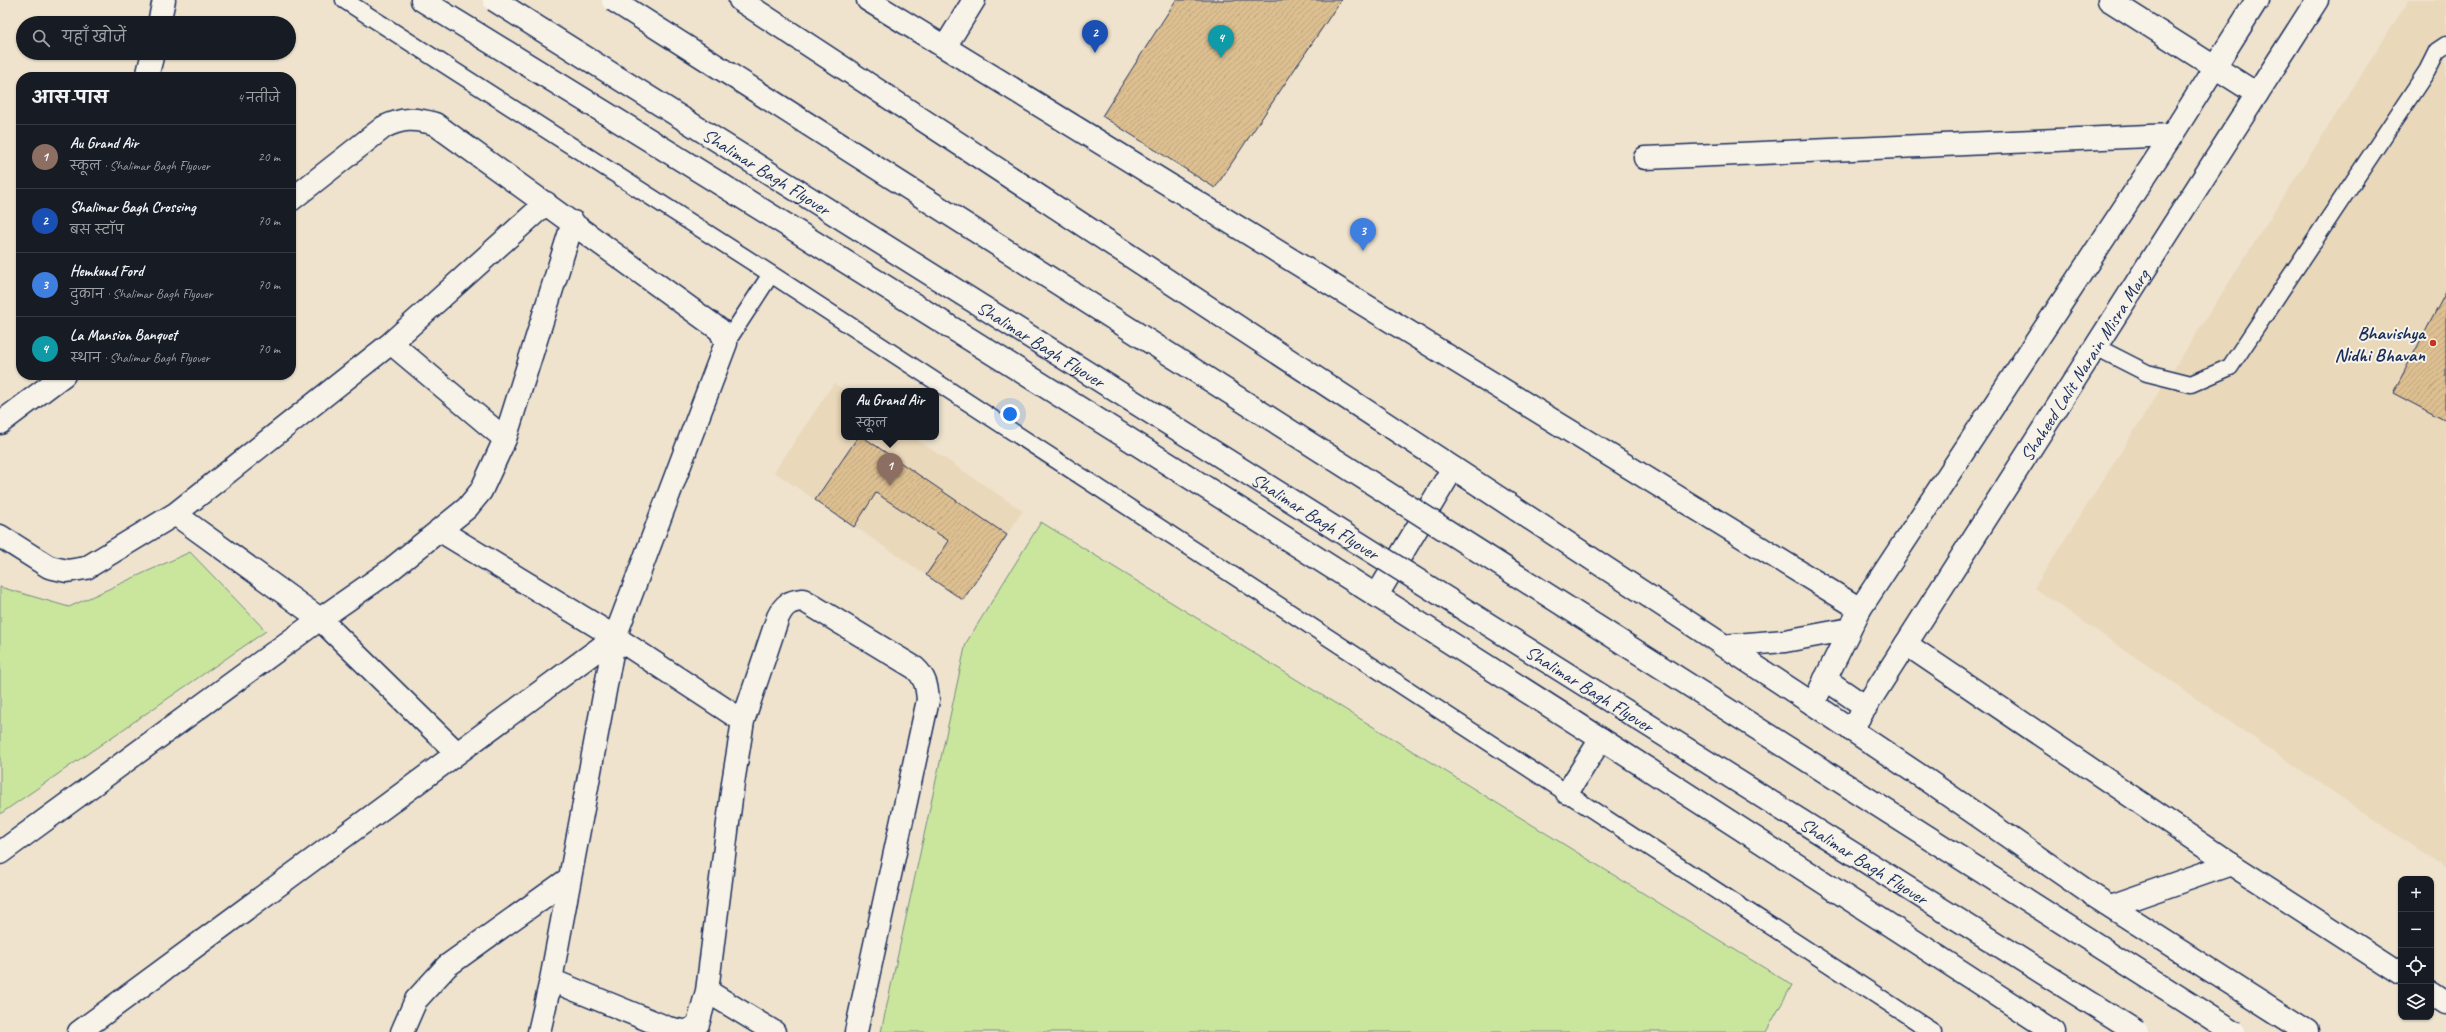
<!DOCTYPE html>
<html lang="hi">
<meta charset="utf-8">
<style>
body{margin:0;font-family:Caveat,"Playpen Sans Deva",sans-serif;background:#242831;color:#f1f3f6}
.controls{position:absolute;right:12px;bottom:12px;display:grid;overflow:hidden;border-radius:8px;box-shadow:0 1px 3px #0004}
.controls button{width:36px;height:36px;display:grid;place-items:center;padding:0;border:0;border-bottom:1px solid #363941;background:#171b24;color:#f1f3f6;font:20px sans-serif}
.you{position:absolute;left:1010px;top:414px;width:14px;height:14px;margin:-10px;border:3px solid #fff;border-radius:50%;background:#1a73e8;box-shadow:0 0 0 6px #1a73e833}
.badge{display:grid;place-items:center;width:26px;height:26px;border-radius:50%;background:#c8321e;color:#fff;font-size:13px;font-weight:700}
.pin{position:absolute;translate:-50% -33px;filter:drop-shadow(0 1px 2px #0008)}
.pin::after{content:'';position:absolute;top:21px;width:14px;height:12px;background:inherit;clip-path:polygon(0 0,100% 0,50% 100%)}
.popup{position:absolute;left:841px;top:388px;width:98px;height:52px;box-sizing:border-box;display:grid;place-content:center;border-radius:8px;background:#171b24;filter:drop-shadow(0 1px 3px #0005);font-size:13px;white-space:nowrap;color:#9ea1a6}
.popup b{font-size:15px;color:#f1f3f6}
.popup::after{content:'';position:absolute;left:50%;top:100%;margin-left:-8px;border:8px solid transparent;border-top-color:#171b24}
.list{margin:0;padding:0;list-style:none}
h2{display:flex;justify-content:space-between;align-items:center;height:52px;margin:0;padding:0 16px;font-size:17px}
h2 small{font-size:13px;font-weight:400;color:#9ea1a6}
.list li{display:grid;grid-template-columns:26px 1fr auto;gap:12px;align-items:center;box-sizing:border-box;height:64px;padding:0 16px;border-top:1px solid #363941}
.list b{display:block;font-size:15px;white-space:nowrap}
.list p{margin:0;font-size:13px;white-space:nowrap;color:#9ea1a6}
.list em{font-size:13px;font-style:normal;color:#9ea1a6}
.icon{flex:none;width:22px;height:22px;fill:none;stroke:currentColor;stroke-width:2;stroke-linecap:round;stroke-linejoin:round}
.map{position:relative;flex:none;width:2446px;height:1032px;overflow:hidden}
.search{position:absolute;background:#171b24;box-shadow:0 1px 3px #0004;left:16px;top:16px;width:280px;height:44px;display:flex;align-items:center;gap:10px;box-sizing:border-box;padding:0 14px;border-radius:22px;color:#9ea1a6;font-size:15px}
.panel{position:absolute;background:#171b24;box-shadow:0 1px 3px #0004;left:16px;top:72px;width:280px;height:308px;border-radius:16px}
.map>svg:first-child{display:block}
</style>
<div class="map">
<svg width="2446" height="1032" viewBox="0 0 2446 1032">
<defs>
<pattern id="building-hatch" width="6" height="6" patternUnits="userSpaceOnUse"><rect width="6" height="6" fill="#ddbf90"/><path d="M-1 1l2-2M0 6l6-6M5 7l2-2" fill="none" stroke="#bda47f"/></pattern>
</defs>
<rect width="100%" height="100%" fill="#efe3ce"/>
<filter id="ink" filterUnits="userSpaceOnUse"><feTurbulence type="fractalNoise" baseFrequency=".025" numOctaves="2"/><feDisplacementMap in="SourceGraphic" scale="8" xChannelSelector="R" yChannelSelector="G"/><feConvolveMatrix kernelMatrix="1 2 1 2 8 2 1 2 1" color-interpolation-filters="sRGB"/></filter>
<g filter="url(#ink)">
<path fill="#ead8bb" d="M2409,0H2446V869L2034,588Z
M834,383L846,391H844V437H913L1023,511L963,600L774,472Z"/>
<path fill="#cae69d" stroke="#728a7e" d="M1041,522L1792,985L1766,1032H881L966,643Z
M190,552L266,631L0,814V587L69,607Z"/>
<path fill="url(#building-hatch)" stroke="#1b2f5e" d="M1176,0H1341L1215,188L1102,116Z
M2446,292V421L2393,393Z
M858,437H863L1007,535L963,600L926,575L949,541L876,493L854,527L815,500Z"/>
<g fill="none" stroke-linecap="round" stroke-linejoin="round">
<defs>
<path id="lane" d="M344,0L771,274L1933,1032
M726,343L771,274
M2096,347L2147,373L2191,384L2230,367L2427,71L2437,51L2446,45"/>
<path id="street" d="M868,0L1860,609
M2109,0L2257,94
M159,23L164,0
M945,47L974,0
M147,77L153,53
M1645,158L2172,135
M291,200L384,127C402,118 415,118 435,124L720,330L726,343L615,637L551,980L539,1032
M391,343L505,439
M0,423L64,375
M175,514L320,619L457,753
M439,530L615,637L743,721
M0,536L49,567L67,571L86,568L175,514L391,343L546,203
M1906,644L2231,864L2401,974
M1825,679L1866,707
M1567,793L1601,739
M0,853L320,619L389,571L467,508L481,491L505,439L573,222
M551,980L668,1028L687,1032L698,1024L707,991L733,783L743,721L778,617C784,605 789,601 803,600L915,668C925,677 927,686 928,700L856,1032
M707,991L774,1032
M2431,993L2446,1003
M79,1032L615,637
M402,1032L416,1000L447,966L570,878"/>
<g id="secondary">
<path d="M422,0C970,336 1515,680 2054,1032"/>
<path d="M740,0L1813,704L1928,781L2094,896L2307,1032"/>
<path d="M1377,595L1453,468"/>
<path d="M1723,646L1785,641L1850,629"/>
<path d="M1813,704L1860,609L2172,135L2257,0"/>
<path id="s1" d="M1851,730L2317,0"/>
<path d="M2111,906L2231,864"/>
</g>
</defs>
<use href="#lane" stroke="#1b2f5e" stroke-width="19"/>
<use href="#street" stroke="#1b2f5e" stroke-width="25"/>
<use href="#secondary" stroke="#1b2f5e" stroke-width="25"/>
<use href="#lane" stroke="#f7f3e8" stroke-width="16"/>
<use href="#street" stroke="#f7f3e8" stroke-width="22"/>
<use href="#secondary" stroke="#f7f3e8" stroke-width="22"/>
<defs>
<g id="primary-bridge">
<path id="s2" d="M494,0L2137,1032"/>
<path d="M613,0L2234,1032"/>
</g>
</defs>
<use href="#primary-bridge" stroke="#1b2f5e" stroke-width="25" stroke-linecap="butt"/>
<use href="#primary-bridge" stroke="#f7f3e8" stroke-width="22"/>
</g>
</g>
<circle fill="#c8321e" stroke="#f7f3e8" stroke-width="1.5" cx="2433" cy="343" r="4"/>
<g text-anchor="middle" stroke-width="4" stroke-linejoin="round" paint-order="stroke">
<g font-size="19" fill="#1b2f5e" stroke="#f7f3e8">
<text dy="7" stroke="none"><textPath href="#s2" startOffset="322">Shalimar Bagh Flyover</textPath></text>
<text dy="7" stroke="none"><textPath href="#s2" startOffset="646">Shalimar Bagh Flyover</textPath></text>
<text dy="7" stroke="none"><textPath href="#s1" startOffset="433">Shaheed Lalit Narain Misra Marg</textPath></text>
<text dy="7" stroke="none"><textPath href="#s2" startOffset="970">Shalimar Bagh Flyover</textPath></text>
<text dy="7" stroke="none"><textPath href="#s2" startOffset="1294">Shalimar Bagh Flyover</textPath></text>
<text dy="7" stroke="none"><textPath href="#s2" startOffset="1618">Shalimar Bagh Flyover</textPath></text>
</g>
<g font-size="19" font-weight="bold" fill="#1b2f5e" stroke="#f7f3e8" text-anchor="end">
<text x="2425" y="339">Bhavishya<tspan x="2425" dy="22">Nidhi Bhavan</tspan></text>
</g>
</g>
</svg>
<div class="controls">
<button>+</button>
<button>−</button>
<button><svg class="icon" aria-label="locate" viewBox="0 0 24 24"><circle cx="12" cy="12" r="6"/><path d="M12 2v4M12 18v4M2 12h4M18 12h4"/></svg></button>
<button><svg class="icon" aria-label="layers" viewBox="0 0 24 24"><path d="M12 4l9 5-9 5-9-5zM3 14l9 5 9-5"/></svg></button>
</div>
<div class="you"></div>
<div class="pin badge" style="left:890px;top:486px;background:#8d6e63">1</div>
<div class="popup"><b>Au Grand Air</b>स्कूल</div>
<div class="pin badge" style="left:1095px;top:53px;background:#1a4fb4">2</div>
<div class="pin badge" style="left:1363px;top:251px;background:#3f7fe0">3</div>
<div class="pin badge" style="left:1221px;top:58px;background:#0f9aa8">4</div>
<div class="search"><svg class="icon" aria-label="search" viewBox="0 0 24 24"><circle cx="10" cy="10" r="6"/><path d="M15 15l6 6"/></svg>यहाँ खोजें</div>
<section class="panel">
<h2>आस-पास<small>4 नतीजे</small></h2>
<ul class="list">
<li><span class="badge" style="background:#8d6e63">1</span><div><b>Au Grand Air</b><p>स्कूल · Shalimar Bagh Flyover</p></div><em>20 m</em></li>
<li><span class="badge" style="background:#1a4fb4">2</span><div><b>Shalimar Bagh Crossing</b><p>बस स्टॉप</p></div><em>70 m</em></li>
<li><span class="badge" style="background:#3f7fe0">3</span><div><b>Hemkund Ford</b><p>दुकान · Shalimar Bagh Flyover</p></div><em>70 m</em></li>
<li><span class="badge" style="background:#0f9aa8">4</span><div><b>La Mansion Banquet</b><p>स्थान · Shalimar Bagh Flyover</p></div><em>70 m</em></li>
</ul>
</section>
</div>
